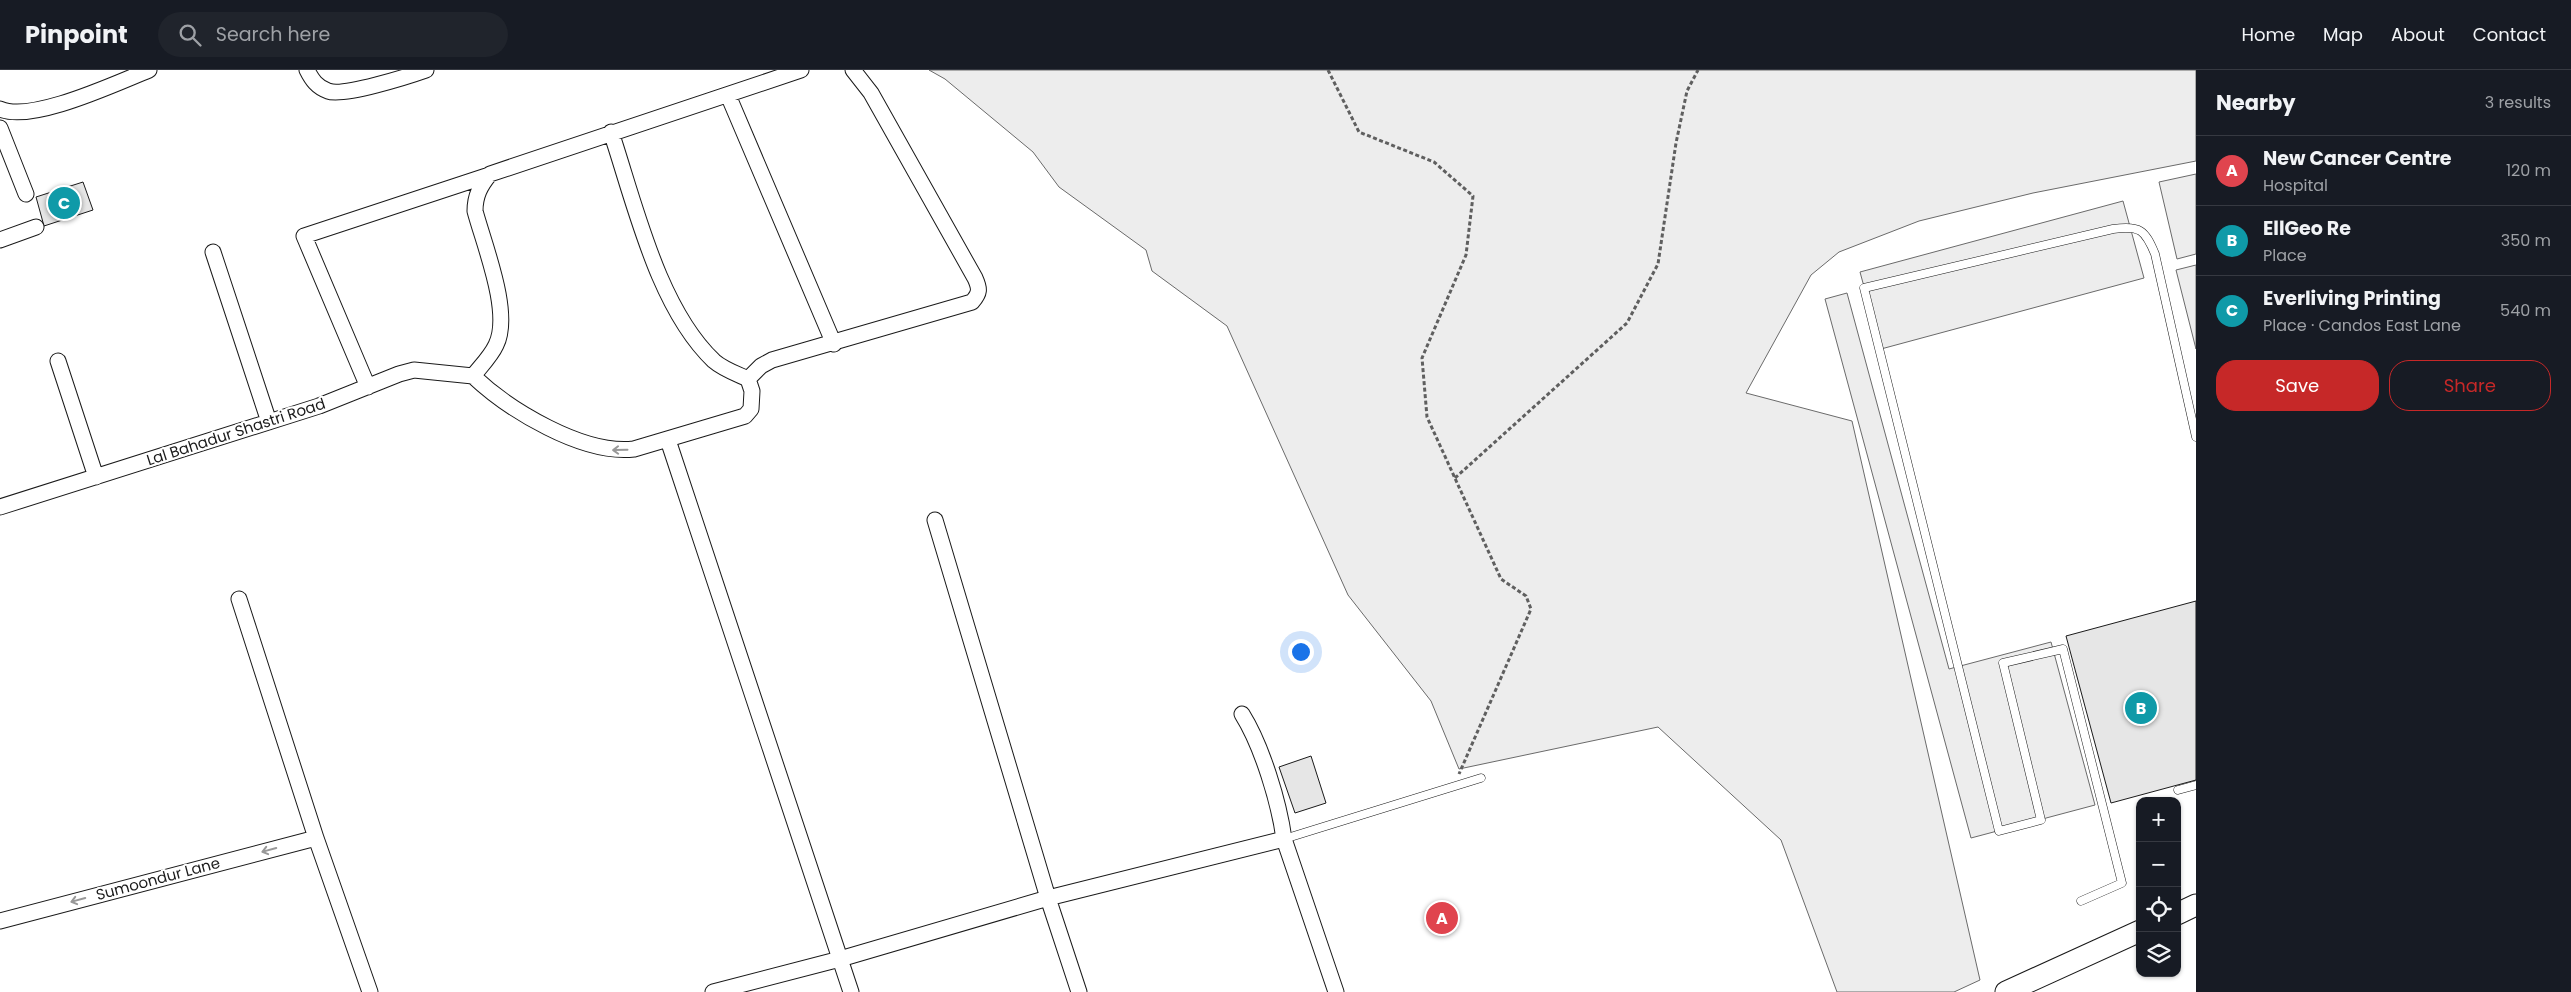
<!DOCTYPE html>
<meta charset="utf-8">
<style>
body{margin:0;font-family:Poppins,sans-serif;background:#20242c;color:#f1f3f6}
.controls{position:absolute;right:15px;bottom:15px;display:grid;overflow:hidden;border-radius:10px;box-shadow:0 1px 4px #0004}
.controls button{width:45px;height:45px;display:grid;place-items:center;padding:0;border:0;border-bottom:1px solid #363941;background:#171b24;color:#f1f3f6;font:25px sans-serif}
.you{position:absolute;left:1300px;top:581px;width:18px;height:18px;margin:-12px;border:4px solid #fff;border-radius:50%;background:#1a73e8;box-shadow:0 0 0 8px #1a73e833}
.badge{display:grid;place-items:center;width:32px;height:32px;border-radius:50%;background:#c62828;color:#fff;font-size:16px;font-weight:700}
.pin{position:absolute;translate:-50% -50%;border:2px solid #fff;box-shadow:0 1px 5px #0006}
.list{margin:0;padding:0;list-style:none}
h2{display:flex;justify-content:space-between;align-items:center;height:65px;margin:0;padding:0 20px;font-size:21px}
h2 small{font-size:16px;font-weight:400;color:#9ea1a6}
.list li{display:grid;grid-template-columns:32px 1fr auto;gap:15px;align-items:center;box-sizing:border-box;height:70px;padding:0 20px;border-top:1px solid #363941}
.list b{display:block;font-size:19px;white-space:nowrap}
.list p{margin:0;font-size:16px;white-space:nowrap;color:#9ea1a6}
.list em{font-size:16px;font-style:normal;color:#9ea1a6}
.actions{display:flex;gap:10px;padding:15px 20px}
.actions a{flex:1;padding:11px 0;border:1px solid #c62828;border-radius:20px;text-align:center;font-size:18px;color:#c62828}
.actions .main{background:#c62828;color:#fff}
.icon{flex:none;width:28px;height:28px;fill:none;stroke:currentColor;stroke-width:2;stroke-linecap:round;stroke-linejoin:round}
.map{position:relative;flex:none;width:2196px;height:922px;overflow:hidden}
header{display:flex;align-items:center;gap:30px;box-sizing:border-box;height:70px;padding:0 25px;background:#171b24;border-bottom:1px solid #363941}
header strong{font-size:24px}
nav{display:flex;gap:28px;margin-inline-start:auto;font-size:18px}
.search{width:350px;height:45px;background:#20242c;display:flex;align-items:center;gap:12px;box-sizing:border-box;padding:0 18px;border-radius:28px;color:#9ea1a6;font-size:19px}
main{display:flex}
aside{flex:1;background:#171b24}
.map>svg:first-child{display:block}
</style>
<header>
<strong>Pinpoint</strong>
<div class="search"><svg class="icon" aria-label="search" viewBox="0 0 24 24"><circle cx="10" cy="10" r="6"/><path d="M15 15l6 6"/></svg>Search here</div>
<nav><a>Home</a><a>Map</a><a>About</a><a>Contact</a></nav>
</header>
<main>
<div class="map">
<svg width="2196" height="922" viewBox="0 0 2196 922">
<rect width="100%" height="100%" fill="#fff"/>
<path fill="#ededed" stroke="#6a6a6a" d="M929,0H2196V91L2033,123L1919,151L1839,182L1811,205L1746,323L1852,351L1980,910L1954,922H1837L1781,770L1658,657L1459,699L1431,631L1348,525L1227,256L1152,201L1146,180L1059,117L1033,82L945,9Z
M2196,104V184L2177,189L2159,112Z
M2123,131L2144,208L1881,279L1860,202Z
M2196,195V279L2176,200Z
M1847,223L1949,599L2051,572L2095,735L1971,768L1825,229Z"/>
<path fill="#e6e6e6" stroke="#1a1a1a" d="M83,112L93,140L44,156L36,127Z
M2196,531V710L2111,733L2066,566Z
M1311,686L1326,733L1295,743L1279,697Z"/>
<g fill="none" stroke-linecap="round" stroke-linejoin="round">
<defs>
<path id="lane" d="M2178,720L2196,715
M1284,769L1481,708
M2081,831L2122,813L2063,579L2003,593L2041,750L1999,761L1864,218L2113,159C2140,155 2145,160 2155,184L2196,367"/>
<path id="street" d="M307,0C312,10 317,17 328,21C343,27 409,6 426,0
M728,25L834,274
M0,39C32,53 116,13 149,0
M0,58L26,124
M0,170L36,157
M213,182L269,352
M58,291L96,407
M473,306C509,340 583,385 634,379L745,346L751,339L752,321L748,309C737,304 723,299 714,291C658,238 635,134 611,62
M473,306C481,296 491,286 496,275C512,243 484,175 475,141C475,126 480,116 490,104L801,0
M748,309L761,296L772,290L972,232C980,223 980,219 975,208L871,23L853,0
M368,317L304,166L489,105
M668,370L851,922
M0,437L319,336L399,304L414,300L473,306
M935,450L1048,828L1079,922
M239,529L316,768L370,922
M1242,644C1262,676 1279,732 1284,769L1336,922
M0,851L316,768
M713,922L840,889L1048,828L1284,769"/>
<path id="secondary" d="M2177,844L2196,835
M2006,922L2140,861"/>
</defs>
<use href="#lane" stroke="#1a1a1a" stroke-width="9"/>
<use href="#street" stroke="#1a1a1a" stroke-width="17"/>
<use href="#secondary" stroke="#1a1a1a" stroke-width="23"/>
<path stroke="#5f5f5f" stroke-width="3" stroke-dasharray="4 2.5" stroke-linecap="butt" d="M1328,0L1359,62L1434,92L1473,126L1466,185L1422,288L1427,347L1501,509L1526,526L1531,539L1459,704
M1455,408L1627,253L1658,194L1676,73L1687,21L1698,0"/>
<use href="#lane" stroke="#fff" stroke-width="8"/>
<use href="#street" stroke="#fff" stroke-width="15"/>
<use href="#secondary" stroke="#fff" stroke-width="21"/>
</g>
<defs><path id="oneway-shaft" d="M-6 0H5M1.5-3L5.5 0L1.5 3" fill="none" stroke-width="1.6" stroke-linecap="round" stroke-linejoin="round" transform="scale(1.25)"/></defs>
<g stroke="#989898">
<use href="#oneway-shaft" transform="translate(620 380) rotate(179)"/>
<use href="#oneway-shaft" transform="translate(269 780) rotate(165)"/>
<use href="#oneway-shaft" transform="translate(78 830) rotate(165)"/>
</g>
<g text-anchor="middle" stroke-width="4" stroke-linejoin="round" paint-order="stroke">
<g font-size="15" fill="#1a1a1a" stroke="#fff">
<text transform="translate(236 362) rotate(-18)" y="5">Lal Bahadur Shastri Road</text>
<text transform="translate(158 809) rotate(-15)" y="5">Sumoondur Lane</text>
</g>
</g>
</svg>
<div class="controls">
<button>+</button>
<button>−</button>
<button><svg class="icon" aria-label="locate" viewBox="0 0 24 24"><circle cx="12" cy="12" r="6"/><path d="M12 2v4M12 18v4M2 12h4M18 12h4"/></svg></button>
<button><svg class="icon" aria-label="layers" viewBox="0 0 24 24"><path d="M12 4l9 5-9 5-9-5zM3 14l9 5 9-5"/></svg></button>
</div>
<div class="you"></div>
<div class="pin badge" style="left:1442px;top:848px;background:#e0444e">A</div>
<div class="pin badge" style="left:2141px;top:638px;background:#0f9aa8">B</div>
<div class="pin badge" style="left:64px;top:133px;background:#0f9aa8">C</div>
</div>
<aside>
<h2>Nearby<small>3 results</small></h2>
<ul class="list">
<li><span class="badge" style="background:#e0444e">A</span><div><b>New Cancer Centre</b><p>Hospital</p></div><em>120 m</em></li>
<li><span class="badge" style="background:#0f9aa8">B</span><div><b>EllGeo Re</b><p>Place</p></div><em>350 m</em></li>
<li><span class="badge" style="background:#0f9aa8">C</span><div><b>Everliving Printing</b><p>Place · Candos East Lane</p></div><em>540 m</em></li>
</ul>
<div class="actions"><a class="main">Save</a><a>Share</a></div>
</aside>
</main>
